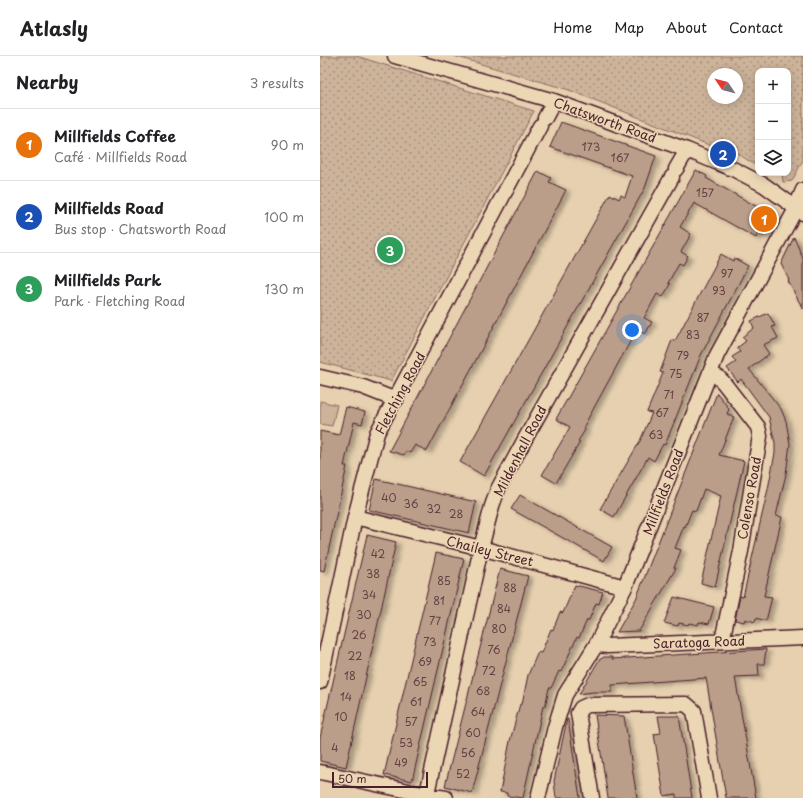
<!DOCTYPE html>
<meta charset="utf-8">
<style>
body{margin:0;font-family:"Playpen Sans",sans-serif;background:#f6f6f6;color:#202124}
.controls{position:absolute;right:12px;top:12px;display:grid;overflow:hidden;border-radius:8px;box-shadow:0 2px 10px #0003}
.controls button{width:36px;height:36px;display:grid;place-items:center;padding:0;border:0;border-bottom:1px solid #e0e0e0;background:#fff;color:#202124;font:20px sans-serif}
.compass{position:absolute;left:387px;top:12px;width:36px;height:36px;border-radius:50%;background:#fff;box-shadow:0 2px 10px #0003;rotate:305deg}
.scale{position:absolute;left:12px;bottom:10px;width:96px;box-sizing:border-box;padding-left:4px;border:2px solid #4a1f2b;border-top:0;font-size:11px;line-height:14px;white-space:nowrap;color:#4a1f2b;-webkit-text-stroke:3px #ecd7b5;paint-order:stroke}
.you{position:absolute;left:312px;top:274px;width:14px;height:14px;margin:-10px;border:3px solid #fff;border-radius:50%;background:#1a73e8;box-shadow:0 0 0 6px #1a73e833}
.badge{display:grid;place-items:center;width:26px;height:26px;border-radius:50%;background:#0b8043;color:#fff;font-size:13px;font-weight:700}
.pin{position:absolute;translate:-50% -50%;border:2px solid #fff;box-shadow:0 1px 4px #0006}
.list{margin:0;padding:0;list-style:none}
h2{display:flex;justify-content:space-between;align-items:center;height:52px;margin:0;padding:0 16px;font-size:17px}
h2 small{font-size:13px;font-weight:400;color:#757577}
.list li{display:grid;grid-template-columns:26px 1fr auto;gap:12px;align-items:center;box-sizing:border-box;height:72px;padding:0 16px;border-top:1px solid #e0e0e0}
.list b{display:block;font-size:15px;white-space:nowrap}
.list p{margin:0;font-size:13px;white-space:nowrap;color:#757577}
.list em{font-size:13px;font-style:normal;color:#757577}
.icon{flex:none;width:22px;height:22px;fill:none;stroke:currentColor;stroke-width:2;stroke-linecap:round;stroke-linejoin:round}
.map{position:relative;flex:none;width:483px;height:742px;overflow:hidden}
header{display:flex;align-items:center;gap:24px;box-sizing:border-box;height:56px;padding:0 20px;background:#fff;border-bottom:1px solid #e0e0e0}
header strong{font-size:19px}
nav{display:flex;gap:22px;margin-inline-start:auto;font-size:14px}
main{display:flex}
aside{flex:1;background:#fff}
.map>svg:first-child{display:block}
</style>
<header>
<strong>Atlasly</strong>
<nav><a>Home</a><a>Map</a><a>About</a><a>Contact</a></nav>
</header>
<main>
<aside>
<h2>Nearby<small>3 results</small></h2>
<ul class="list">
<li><span class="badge" style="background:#e8710a">1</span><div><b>Millfields Coffee</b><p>Café · Millfields Road</p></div><em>90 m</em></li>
<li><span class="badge" style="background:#1a4fb4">2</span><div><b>Millfields Road</b><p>Bus stop · Chatsworth Road</p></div><em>100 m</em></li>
<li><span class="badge" style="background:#2e9e5b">3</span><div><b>Millfields Park</b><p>Park · Fletching Road</p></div><em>130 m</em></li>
</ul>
</aside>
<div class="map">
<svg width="483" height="742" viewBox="0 0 483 742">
<defs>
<pattern id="park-dots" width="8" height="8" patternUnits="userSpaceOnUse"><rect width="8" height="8" fill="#ccb39a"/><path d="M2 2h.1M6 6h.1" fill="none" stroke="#a8917e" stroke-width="1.8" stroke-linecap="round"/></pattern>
<filter id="shadow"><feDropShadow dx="4.5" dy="2.5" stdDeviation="2" flood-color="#0004"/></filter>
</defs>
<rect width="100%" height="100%" fill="#e6d0af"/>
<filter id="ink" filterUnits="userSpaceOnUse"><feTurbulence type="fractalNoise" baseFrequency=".025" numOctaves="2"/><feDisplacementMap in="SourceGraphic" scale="8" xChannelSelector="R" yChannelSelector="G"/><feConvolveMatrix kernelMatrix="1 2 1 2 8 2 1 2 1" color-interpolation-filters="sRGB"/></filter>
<g filter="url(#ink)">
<path fill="#d9c1a4" d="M479,181L483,192L463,203L462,201L470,185Z"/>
<path fill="#ccb39a" stroke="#8b6962" d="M0,345L17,349L12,370L0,368Z"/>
<path fill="url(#park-dots)" stroke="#8b6962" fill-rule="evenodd" d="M0,0H36L214,55L71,325L0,306Z
M134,0H483V104L472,125L463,126L462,117H468V15H438V111L417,97L394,91L249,34ZM393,18H417V42H393Z"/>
<path fill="#ba9e8a" stroke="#4a1f2b" filter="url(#shadow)" d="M241,66L336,100L325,132L164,420L140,406L290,138L299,143L301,139L305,141L312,120L230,91Z
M376,114L387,120L386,122L441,153L443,150L454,156V160L444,180L438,177L436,182L374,147L360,171L371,178L361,196L368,200L363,209L359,207L348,227L350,228L343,241L337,238L324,262L332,266L325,278L318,274L311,284L264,370L265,374L258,385L260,386L236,427L222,419L250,371L236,363Z
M218,115L231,122L229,126L246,134L172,274L107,395L95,389L90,397L86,395L84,399L69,395Z
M474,181L483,203V253L470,229L468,225L469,224L461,208Z
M401,198L413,205L414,202L428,210L381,299L345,389L343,388L334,405L328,401L294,461L280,453L320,385L332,357L327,356L343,317L340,316L352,284L355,285Z
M448,257L455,270L452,271L458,282L443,289L449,298L429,313L461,353L466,365L470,388L466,418L456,460L462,461L444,540L452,541L446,565L436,562L435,566L425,563L424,566L415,564L420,540L423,541L448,433L455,397V387L449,361L421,323L418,326L407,312L416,306L412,301L420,296L417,292L426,285L422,281L434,272L431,265Z
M397,337L409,353L407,358L414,361L399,399L424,405L395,531L381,527L401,440L384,433L376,455L372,454L365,471L364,470L355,492L361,494L354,512H356L319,575L297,576L316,543Z
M26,351L45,356L42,368L34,366L24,410H27L4,515L0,514V375L19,379Z
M56,423L156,446L149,477L49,454Z
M200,439L292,491L284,505L191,453Z
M47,479L76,486L26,711L0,705V682Z
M116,497L144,503L92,725L64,719Z
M180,513L208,520L152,737L125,730Z
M255,529L283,536L279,548L276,547L269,564H267L259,582L257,581L241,616L239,615L231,632H229L225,651L223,650L203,742L187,740V737L180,736L190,685L200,648H202L208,619L218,596L221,597L231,573L233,574L240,556L243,557Z
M354,541L394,551L389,568L379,566L378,569L369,567L368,569L359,567L358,570L344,567Z
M446,593L444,608H438L439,620L415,621L436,742H406L386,622L292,629V636H272L259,638L279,604L284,601H292V603Z
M275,659L304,660L317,742H288Z
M338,660H359L372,742H356V738L344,740L334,678L341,677Z
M247,663H248L260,742H236L234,725Z"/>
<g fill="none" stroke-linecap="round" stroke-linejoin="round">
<defs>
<path id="minor" d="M75,0L234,45L367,94L415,114L444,129L483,157
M225,62L234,45
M356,113L367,94
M390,317L398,321L403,326L438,371L440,380L421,495L402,585
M0,321L43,331L76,344
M35,461L161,492L305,531
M276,589L288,590L483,582
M0,626L35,461L57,377L220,70
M0,716L107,739L126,742
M106,742L161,492L172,450L178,433L205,383L352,121
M218,742L235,671L245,639L276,589L305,531L397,299L473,158L483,134
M272,742L258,657L261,652L268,649L366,648L374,655L389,742"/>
</defs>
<use href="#minor" stroke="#4a1f2b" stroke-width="17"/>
<use href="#minor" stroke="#ecd7b5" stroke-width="14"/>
</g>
</g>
<g text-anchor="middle" stroke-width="3" stroke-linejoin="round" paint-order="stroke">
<g font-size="11" fill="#663f43">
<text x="271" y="95">173</text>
<text x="300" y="106">167</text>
<text x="385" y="141">157</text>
<text x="407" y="222">97</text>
<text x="399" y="239">93</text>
<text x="383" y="266">87</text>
<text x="373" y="283">83</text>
<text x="363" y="304">79</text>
<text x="356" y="322">75</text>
<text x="349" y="343">71</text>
<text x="342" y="361">67</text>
<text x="336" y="383">63</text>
<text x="69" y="446">40</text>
<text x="91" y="452">36</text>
<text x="114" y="457">32</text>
<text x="136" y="462">28</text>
<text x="58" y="502">42</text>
<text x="53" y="522">38</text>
<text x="124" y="529">85</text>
<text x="190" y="536">88</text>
<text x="49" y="543">34</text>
<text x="119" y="549">81</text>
<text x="184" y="557">84</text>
<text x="44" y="563">30</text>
<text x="115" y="569">77</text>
<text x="179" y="577">80</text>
<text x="39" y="583">26</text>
<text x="110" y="590">73</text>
<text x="174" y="598">76</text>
<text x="35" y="604">22</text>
<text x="105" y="610">69</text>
<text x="169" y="619">72</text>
<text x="30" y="624">18</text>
<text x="100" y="630">65</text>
<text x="163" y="639">68</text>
<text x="26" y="645">14</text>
<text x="96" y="650">61</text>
<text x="158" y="660">64</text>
<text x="21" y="665">10</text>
<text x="91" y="670">57</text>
<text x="153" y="681">60</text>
<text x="86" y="691">53</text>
<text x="15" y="696">4</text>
<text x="148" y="701">56</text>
<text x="81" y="711">49</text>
<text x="143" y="722">52</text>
</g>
<g font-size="13" fill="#4a1f2b" stroke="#ecd7b5">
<text transform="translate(285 64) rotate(20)" y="5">Chatsworth Road</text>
<text transform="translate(80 337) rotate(-62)" y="5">Fletching Road</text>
<text transform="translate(200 395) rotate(-63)" y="5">Mildenhall Road</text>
<text transform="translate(343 436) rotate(-69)" y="5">Millfields Road</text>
<text transform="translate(429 442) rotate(-80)" y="5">Colenso Road</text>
<text transform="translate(170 495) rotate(14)" y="5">Chailey Street</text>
<text transform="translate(379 586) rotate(-2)" y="5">Saratoga Road</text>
</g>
</g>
</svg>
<div class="controls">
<button>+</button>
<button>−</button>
<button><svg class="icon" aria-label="layers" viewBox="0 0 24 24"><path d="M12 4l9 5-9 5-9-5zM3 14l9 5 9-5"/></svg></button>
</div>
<svg class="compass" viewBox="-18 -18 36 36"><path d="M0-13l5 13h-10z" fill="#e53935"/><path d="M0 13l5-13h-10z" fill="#757577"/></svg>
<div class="scale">50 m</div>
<div class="you"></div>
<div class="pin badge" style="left:444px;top:163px;background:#e8710a">1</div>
<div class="pin badge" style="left:403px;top:98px;background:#1a4fb4">2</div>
<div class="pin badge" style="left:70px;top:194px;background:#2e9e5b">3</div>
</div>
</main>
